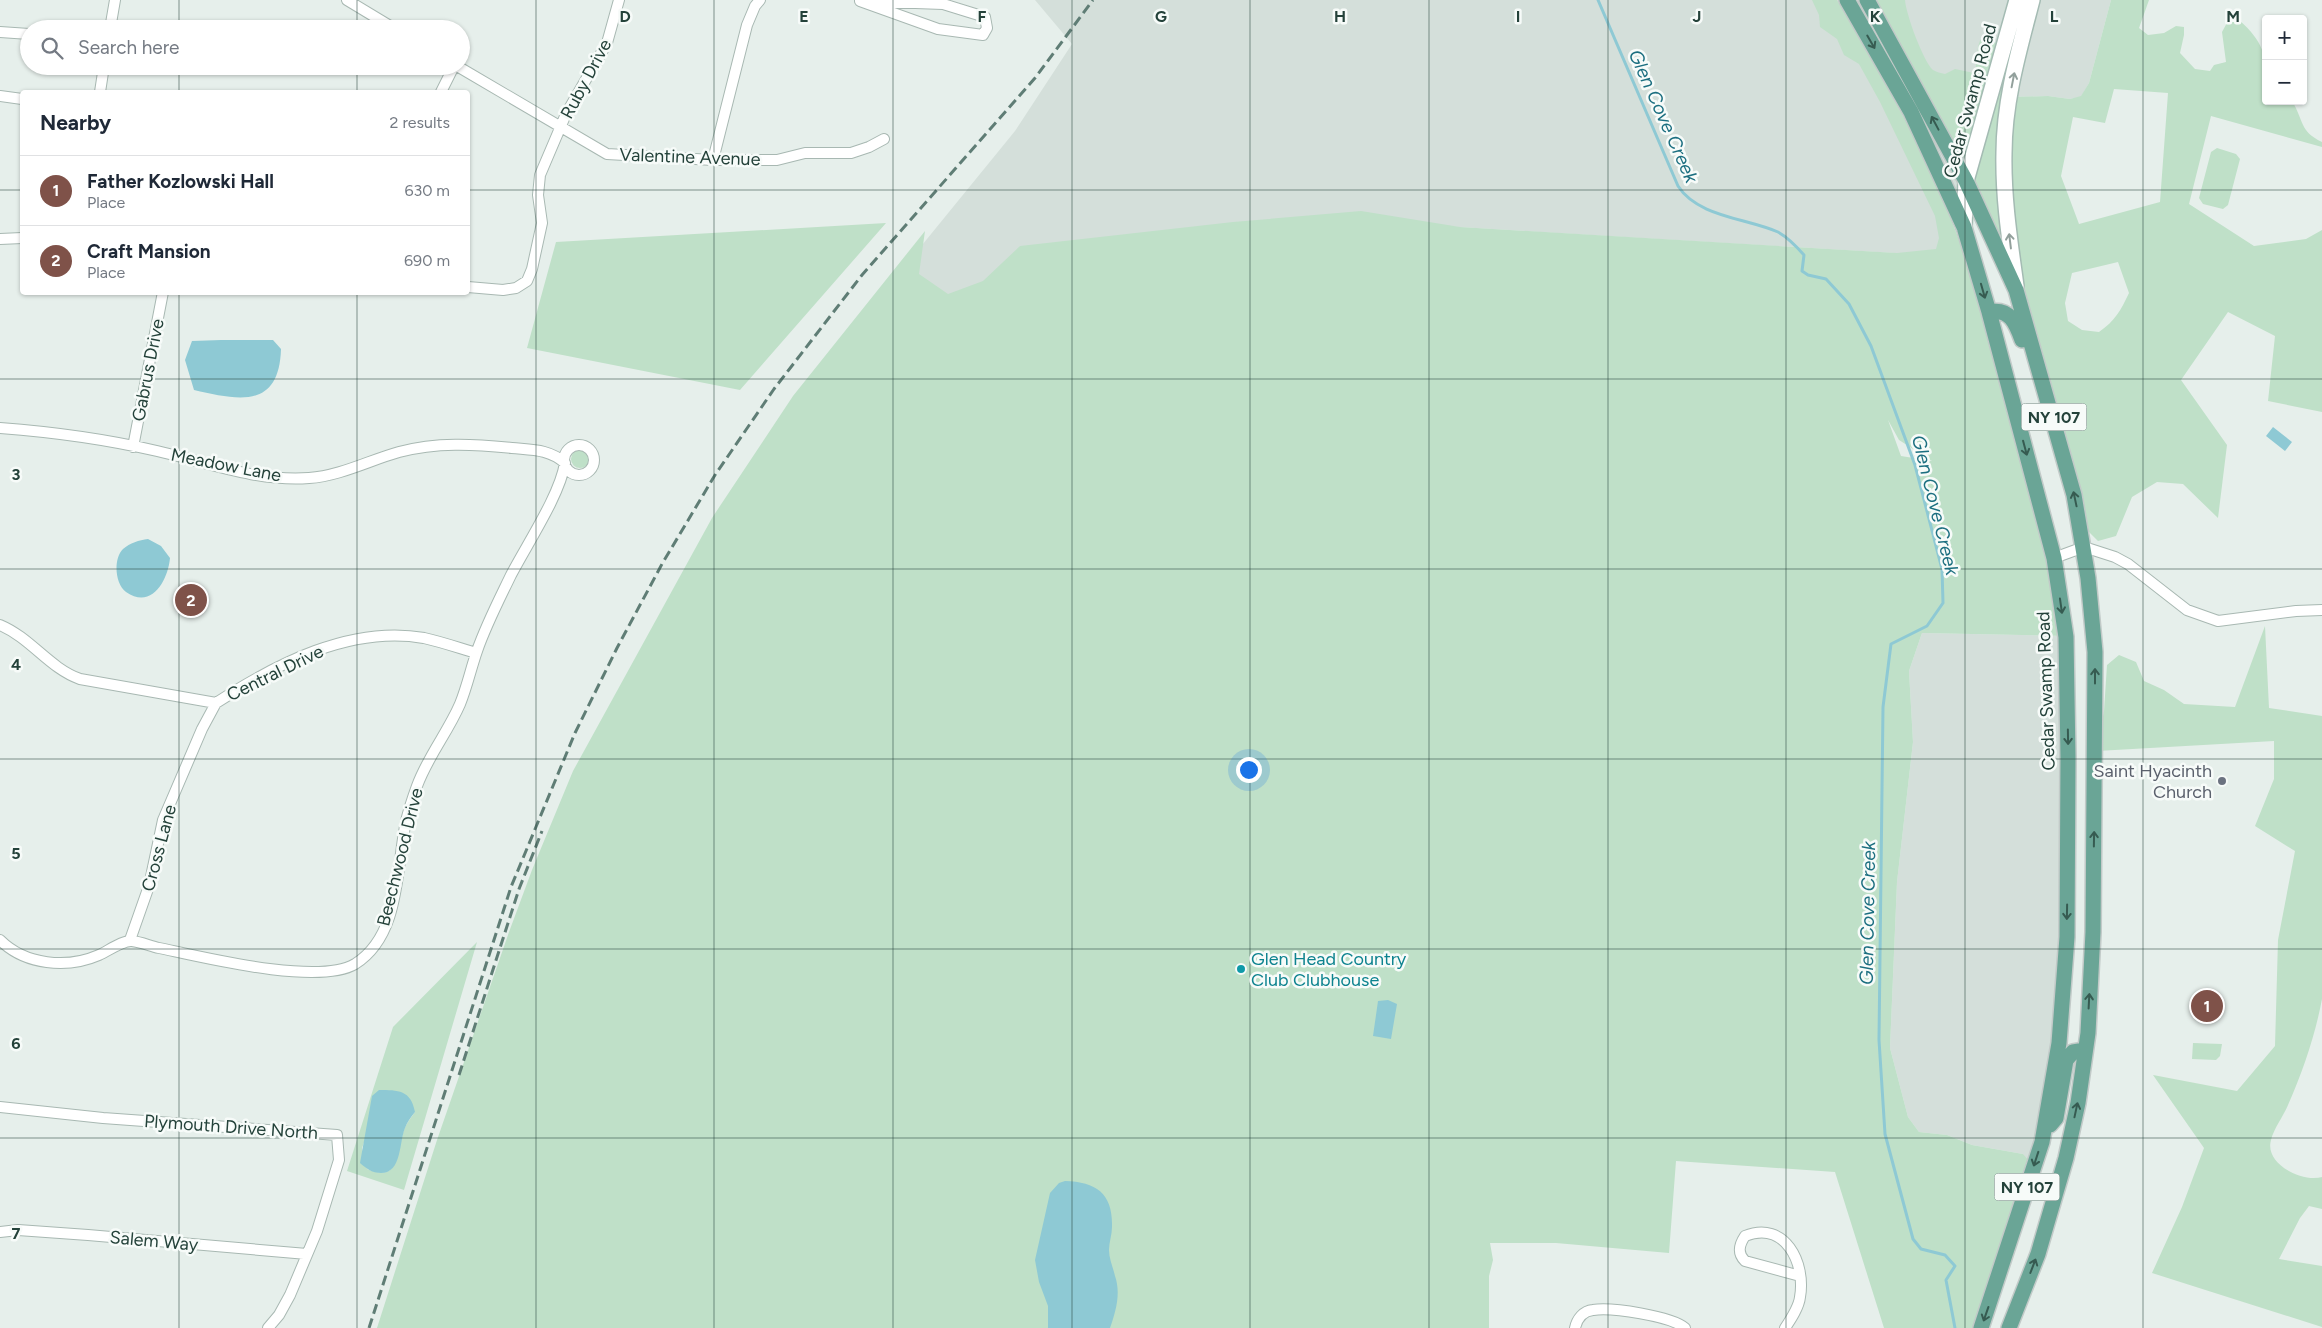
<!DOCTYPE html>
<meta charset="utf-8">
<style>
body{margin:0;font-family:Figtree,sans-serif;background:#f6f6f7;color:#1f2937}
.controls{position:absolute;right:15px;top:15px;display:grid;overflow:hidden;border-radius:5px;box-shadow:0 1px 4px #0004}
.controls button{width:45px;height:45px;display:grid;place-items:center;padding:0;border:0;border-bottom:1px solid #e0e1e3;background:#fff;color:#1f2937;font:25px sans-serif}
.you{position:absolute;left:1248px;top:769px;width:18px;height:18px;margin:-12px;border:4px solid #fff;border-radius:50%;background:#1a73e8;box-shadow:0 0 0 8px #1a73e833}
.badge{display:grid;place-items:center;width:32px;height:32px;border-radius:50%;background:#7f5249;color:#fff;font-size:16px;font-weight:700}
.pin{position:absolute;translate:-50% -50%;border:2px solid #fff;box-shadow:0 1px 5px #0006}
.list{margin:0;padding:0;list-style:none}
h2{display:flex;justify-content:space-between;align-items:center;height:65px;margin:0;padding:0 20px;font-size:21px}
h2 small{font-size:16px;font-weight:400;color:#747a83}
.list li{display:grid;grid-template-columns:32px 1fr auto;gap:15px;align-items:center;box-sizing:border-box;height:70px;padding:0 20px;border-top:1px solid #e0e1e3}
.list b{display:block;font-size:19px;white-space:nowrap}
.list p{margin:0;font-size:16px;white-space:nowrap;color:#747a83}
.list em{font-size:16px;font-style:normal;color:#747a83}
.icon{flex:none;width:28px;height:28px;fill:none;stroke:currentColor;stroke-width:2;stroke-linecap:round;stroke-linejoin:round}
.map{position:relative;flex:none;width:2322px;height:1328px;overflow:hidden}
.search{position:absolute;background:#fff;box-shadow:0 1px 4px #0004;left:20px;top:20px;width:450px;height:55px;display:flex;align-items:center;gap:12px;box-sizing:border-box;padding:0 18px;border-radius:28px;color:#747a83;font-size:19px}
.panel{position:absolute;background:#fff;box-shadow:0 1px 4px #0004;left:20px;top:90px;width:450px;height:205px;border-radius:5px}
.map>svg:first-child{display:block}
</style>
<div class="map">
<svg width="2322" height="1328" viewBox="0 0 2322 1328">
<rect width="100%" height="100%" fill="#e6efeb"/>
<path fill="#d4dfda" d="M1035,0H2111L2089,83L2081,97L2070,99L2048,96L2010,97L1995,63L1944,256L1391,223L970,340L883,293L1015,131L1072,44Z
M1922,633L2066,636L2063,1027L2028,1171L2023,1154L1972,1145L1947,1135L1919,1132L1908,1117L1890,1048L1897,882L1913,742L1909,671Z"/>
<path fill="#bfe0c8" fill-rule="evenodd" d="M1812,0H1837C1874,65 1917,135 1945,204C2002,342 2030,491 2066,636L1922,633L1909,671L1913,742L1897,882L1890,1048L1908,1117L1919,1132L1947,1135L1972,1145L2023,1154L2029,1161L1976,1328H1884L1835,1172L1676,1161L1669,1253L1556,1243H1490L1493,1260L1489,1276V1328H377L437,1140L509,932L532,870L573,771L712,518L793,396L925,231L919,274L948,294L983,281L1020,246L1233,222L1361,211L1460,227L1897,253L1936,249L1939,238L1935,216L1880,102L1859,64L1844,55L1837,39L1820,27L1819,15ZM1888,420L1899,440L1932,461L1901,456Z
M1870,0H1905C1906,14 1923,61 1933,70C1936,72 1941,73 1945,74L1955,69L1974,73C1979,61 1975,45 1983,36L1993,39L1997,45L1995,62L2016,38L2010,97L2048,96L2070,99L2081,96L2089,83L2111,0H2149L2139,28L2148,35L2164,33L2176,26L2184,27V35L2180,53L2195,69L2210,71L2214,65L2226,62L2222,32L2228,21L2239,20C2270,47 2266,64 2266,101H2292C2304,120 2299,131 2322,142V147L2211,116L2189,204L2254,246L2306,239L2322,230V412L2268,401L2275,336L2228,312L2181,380L2227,445L2218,518L2183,484L2157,482L2132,497L2116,536L2098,541L2086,529L2017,290ZM2114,89L2168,93L2160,202L2079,224L2061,176L2073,117L2105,123ZM2118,262L2129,293C2121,310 2115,321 2099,332L2082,330L2068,321L2065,303L2072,273Z
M2217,148L2236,154L2240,159L2228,205L2223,209L2203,204L2199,198L2211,152Z
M886,223L740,390L527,348L556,242Z
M571 459a9 9 0 1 1 18 0a9 9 0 1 1-18 0Z
M2265,626L2269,708L2322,716V999C2315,1036 2303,1071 2288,1105C2283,1117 2274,1128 2271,1140C2264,1164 2303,1183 2322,1177V1209L2309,1206L2300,1218L2279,1259L2322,1266V1327L2152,1273L2182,1207L2204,1148L2153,1075L2237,1091L2275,1046L2278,940L2295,851L2255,826L2274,779V741L2097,751L2104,711L2107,665L2119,655L2136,662L2144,681L2164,690L2184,704L2235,707Z
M477,942L404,1190L347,1171L393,1027ZM415,1112C409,1120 404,1127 402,1137C396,1158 398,1182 367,1169L362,1148L366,1137Z
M2193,1043L2222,1044L2220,1056L2216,1060L2192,1059Z"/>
<path fill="#8ec9d4" d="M221,340H273L281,349C279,410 238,400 194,390L185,360L192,341Z
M2273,427L2292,442L2285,451L2266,436Z
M148,539L161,546L170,558C168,580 152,610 126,592C115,584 113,559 123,549C130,543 139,540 148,539Z
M1388,1000L1397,1004L1391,1039L1373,1036L1378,1001Z
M379,1090C398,1090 411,1090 415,1112C411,1117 407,1122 405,1128C399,1142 402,1173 381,1173C372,1173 367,1169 360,1163L372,1096Z
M1065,1181C1097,1182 1113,1194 1112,1227C1112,1235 1109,1242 1109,1250C1109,1259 1113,1267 1115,1276C1121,1293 1116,1311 1110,1328H1048V1306L1039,1282L1035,1260L1050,1193L1059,1183Z"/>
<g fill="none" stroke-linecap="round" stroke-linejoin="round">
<path stroke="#8ec9d4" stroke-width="3" d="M1598,0L1678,186C1698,217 1746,218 1778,232C1787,237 1797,247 1804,255L1802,271L1808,275L1826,279L1849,304L1871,346L1915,465L1942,569L1943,603L1927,626L1891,644L1883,707L1879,1040L1885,1134L1913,1239L1921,1249L1945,1255L1955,1266L1946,1280L1955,1328"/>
<defs>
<path id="minor" d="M347,0L395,29
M860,1L943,4L985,17L987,28L983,35L938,29Z
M110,29L115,0
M0,32L29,34
M457,66L607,154L713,160H777L805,153H851L869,147L884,139
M100,92L104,66
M441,92L454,66
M0,96L22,99
M713,160L747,25L755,6L760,0
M0,239L22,238
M468,287L503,290L516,288L527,281L532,269L542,223L538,195L540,175L566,114L607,43L619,0
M0,428C53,432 105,439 157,451C206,462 257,482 309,478C340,476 370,460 399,452C437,442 473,444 512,448C532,450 549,449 565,463C560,495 527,544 511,575C499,600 486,625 477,651C471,668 467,687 460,704C448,732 428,756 417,786C413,797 409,809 406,821C396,868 401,935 355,964C318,986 202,957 159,948C150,946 141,942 132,941C123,940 108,951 99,955C67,969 25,965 0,940
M564 460a15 15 0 1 1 30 0a15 15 0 1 1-30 0Z
M133,447L163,292
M2054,558L2084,547L2115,557L2128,564L2187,610L2218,621L2296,611L2322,610
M0,625C31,638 49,668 80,679L216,703C276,664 351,625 424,638C442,642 459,648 476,653
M130,940L149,886L163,820L202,729L216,703
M0,1107L103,1118L337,1135L339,1160L317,1231L290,1295L279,1315L268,1328
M0,1232L18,1230L88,1235L307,1254
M1575,1328C1577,1319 1583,1311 1593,1310C1611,1307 1671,1316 1685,1328
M1785,1328C1791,1319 1799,1307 1800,1297C1806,1263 1785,1220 1745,1236C1739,1245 1737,1253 1745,1261L1800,1276"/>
<path id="secondary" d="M1964,227L1966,181L2017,0
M2016,286C2010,242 2003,198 2004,153C2004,101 2019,50 2032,0"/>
<path id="primary" d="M1847,0L1911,112L1964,227L1989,312L2054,558L2066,637L2068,757L2067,937L2059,1043L2042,1142L1981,1328
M1867,0L1966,181L2016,290L2074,495L2088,578L2095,652L2093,932L2088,1033L2078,1103L2066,1158L2038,1254L2009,1328
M1989,312C2010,308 2016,323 2022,340
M2050,1125L2056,1118L2066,1060L2073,1052L2085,1050"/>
</defs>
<use href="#minor" stroke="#a8b8b2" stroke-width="12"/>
<use href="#secondary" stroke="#a4bbb3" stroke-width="18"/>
<use href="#primary" stroke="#c2cac8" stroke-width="18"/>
<use href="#minor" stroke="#fff" stroke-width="10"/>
<use href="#secondary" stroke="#fff" stroke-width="15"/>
<use href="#primary" stroke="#6aa596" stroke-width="15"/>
<path stroke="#5f7d75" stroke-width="3" stroke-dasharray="10 5" stroke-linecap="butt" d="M459,1075L519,889L542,831
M369,1328L511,887L575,733L617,648L662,564L715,475L774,389L862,275L1035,78L1093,0"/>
</g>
<defs><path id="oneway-shaft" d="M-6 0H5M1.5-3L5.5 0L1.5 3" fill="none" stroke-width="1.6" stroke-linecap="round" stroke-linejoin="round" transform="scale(1.25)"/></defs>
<g stroke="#365b51">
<use href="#oneway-shaft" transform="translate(1871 42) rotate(60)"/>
<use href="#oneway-shaft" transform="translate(1935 123) rotate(-118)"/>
<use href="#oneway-shaft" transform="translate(1983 291) rotate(74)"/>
<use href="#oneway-shaft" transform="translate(2025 448) rotate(75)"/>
<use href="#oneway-shaft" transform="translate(2075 499) rotate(-102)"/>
<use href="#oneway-shaft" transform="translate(2061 606) rotate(82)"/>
<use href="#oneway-shaft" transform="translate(2095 676) rotate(-90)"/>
<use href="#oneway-shaft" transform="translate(2068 737) rotate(89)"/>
<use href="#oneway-shaft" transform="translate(2094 839) rotate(-89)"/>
<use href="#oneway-shaft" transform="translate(2067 912) rotate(91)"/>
<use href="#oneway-shaft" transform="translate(2089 1001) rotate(-87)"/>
<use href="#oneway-shaft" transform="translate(2076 1110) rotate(-78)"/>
<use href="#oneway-shaft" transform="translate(2036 1159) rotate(108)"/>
<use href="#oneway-shaft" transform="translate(2033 1266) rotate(-69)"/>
<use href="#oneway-shaft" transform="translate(1986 1314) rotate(109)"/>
</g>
<g stroke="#92a09c">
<use href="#oneway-shaft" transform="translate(2013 80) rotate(-79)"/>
<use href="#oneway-shaft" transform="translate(2010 241) rotate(-97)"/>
</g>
<path fill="none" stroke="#24423a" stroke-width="1" stroke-opacity="0.55" d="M179,0V29M357,0V29M536,0V1328M714,0V1328M893,0V1328M1072,0V1328M1250,0V1328M1429,0V1328M1608,0V1328M1786,0V1328M1965,0V1328M2143,0V1328M179,66V92M357,66V92M0,190H22M468,190H2322M179,292V1328M357,292V1328M0,379H2322M0,569H2322M0,759H2322M0,949H2322M0,1138H2322"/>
<circle fill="#6b7280" stroke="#f7fbf9" stroke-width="2" cx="2222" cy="781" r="5"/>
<circle fill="#0f9aa8" stroke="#f7fbf9" stroke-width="2" cx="1241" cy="969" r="5"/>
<g text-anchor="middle" stroke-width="5" stroke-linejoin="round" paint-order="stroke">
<g fill="#f7fbf9" stroke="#637a73" stroke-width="1">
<rect x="2021.5" y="403.5" width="65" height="27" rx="4"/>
<rect x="1994.5" y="1173.5" width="65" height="27" rx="4"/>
</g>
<g font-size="16" font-weight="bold" fill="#24423a">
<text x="2054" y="423">NY 107</text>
<text x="2027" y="1193">NY 107</text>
</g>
<g font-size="18" fill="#24423a" stroke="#f7fbf9">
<text transform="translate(586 79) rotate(-62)" y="6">Ruby Drive</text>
<text transform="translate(1970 101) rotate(-75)" y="6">Cedar Swamp Road</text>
<text transform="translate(690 157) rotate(2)" y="6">Valentine Avenue</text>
<text transform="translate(148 370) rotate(-79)" y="6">Gabrus Drive</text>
<text transform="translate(226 465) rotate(11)" y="6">Meadow Lane</text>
<text transform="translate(275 673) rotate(-26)" y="6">Central Drive</text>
<text transform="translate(2046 691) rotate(-92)" y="6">Cedar Swamp Road</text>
<text transform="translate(159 848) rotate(-75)" y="6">Cross Lane</text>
<text transform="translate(400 857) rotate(-76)" y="6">Beechwood Drive</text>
<text transform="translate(231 1127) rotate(4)" y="6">Plymouth Drive North</text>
<text transform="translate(154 1241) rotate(5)" y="6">Salem Way</text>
</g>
<g font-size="18" fill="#5b616d" stroke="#f7fbf9" text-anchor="end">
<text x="2212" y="777">Saint Hyacinth<tspan x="2212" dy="21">Church</tspan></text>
</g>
<g font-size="18" fill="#0d838f" stroke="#f7fbf9" text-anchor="start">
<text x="1251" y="965">Glen Head Country<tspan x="1251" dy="21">Club Clubhouse</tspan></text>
</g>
<g font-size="19" font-style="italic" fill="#1c6f80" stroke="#f7fbf9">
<text transform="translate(1664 116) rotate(66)" y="7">Glen Cove Creek</text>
<text transform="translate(1936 505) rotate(76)" y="7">Glen Cove Creek</text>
<text transform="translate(1867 913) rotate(-89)" y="7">Glen Cove Creek</text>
</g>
</g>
<g font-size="16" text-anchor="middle" font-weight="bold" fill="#24423a" stroke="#f7fbf9" stroke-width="5" stroke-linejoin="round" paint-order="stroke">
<text x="625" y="22">D</text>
<text x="804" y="22">E</text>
<text x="982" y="22">F</text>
<text x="1161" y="22">G</text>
<text x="1340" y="22">H</text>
<text x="1518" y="22">I</text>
<text x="1697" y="22">J</text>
<text x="1875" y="22">K</text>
<text x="2054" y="22">L</text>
<text x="2233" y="22">M</text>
<text x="16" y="480">3</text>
<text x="16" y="670">4</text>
<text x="16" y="859">5</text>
<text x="16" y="1049">6</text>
<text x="16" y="1239">7</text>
</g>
</svg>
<div class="controls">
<button>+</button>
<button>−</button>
</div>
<div class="you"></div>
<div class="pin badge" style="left:2207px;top:1006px">1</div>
<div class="pin badge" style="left:191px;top:600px">2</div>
<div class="search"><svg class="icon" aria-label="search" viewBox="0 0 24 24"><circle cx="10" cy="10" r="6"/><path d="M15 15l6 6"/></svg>Search here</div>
<section class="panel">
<h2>Nearby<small>2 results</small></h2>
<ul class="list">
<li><span class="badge">1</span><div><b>Father Kozlowski Hall</b><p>Place</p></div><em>630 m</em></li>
<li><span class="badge">2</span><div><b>Craft Mansion</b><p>Place</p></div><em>690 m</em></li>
</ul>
</section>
</div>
